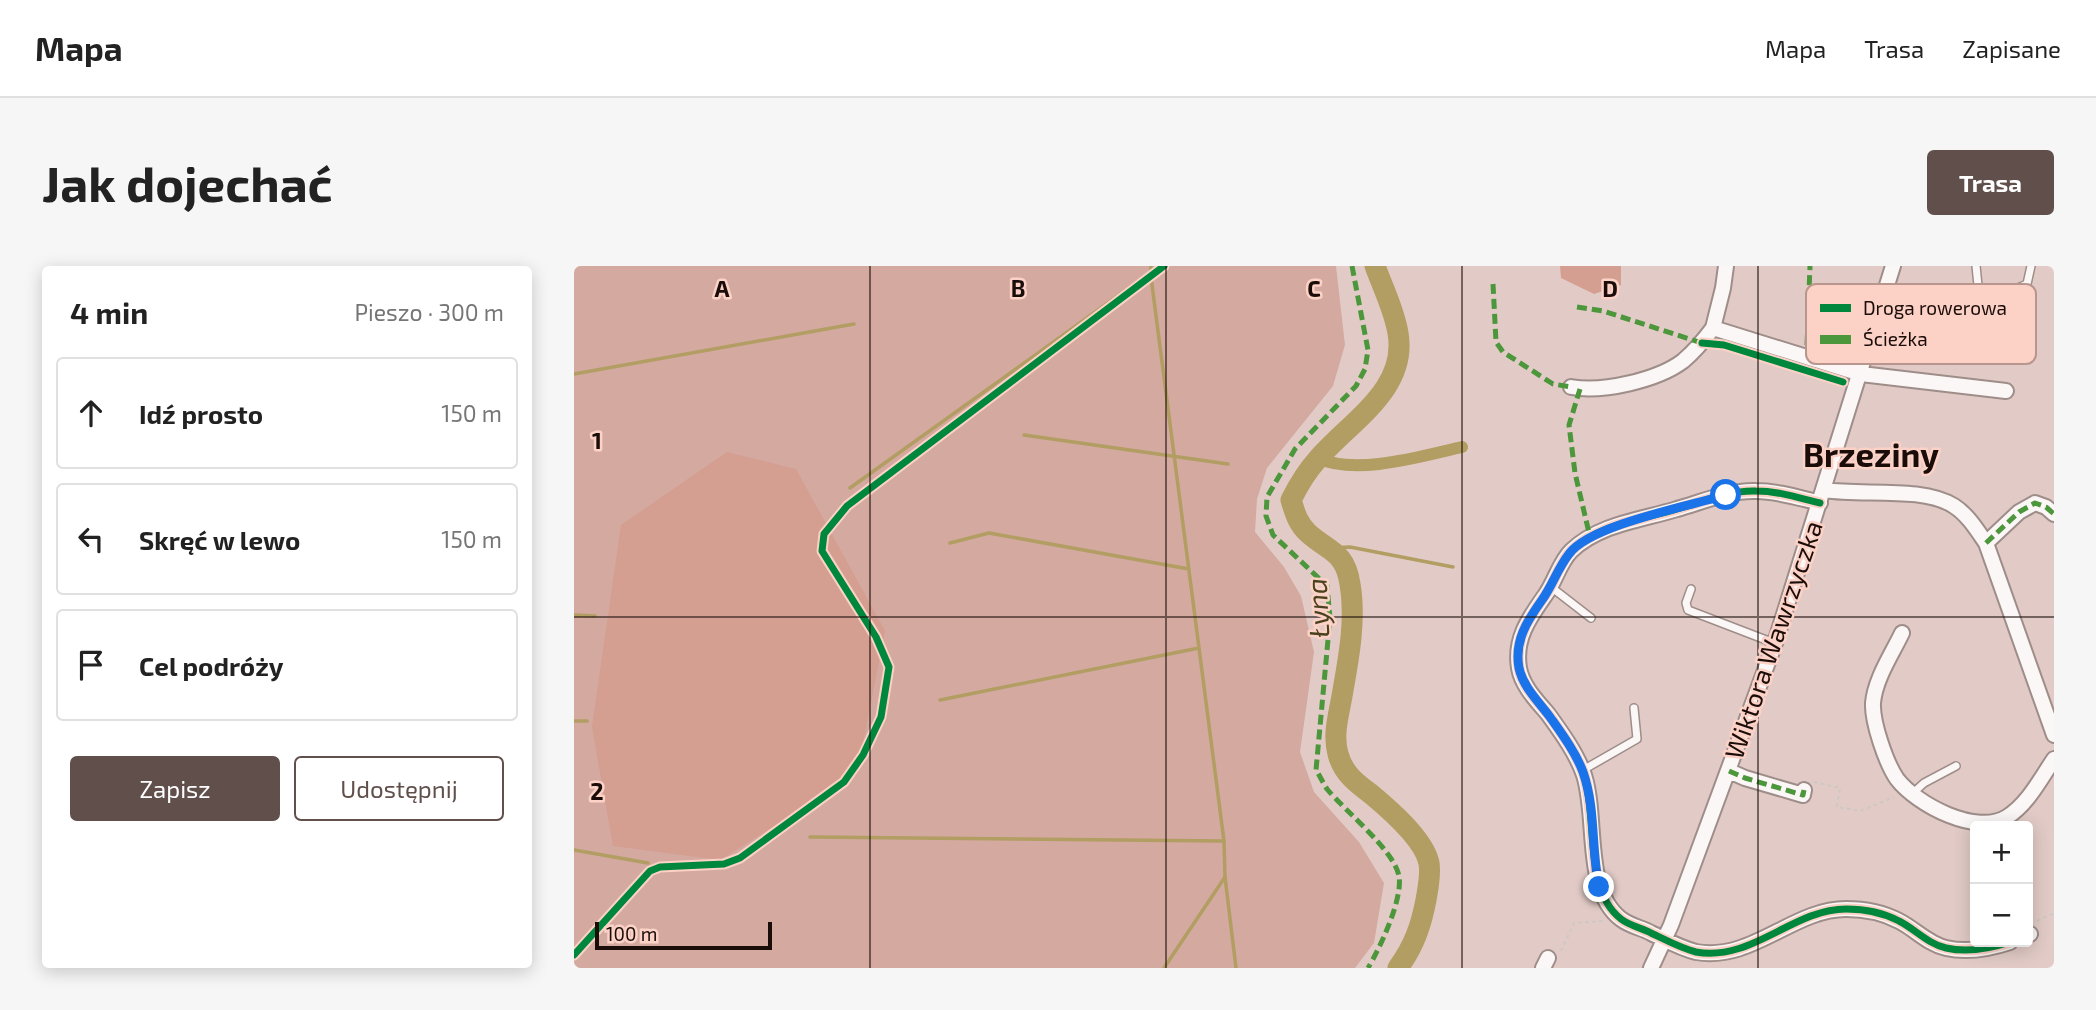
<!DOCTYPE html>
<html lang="pl">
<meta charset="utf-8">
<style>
body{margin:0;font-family:"Exo 2",sans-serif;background:#f6f6f6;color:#222}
.controls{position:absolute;right:21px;bottom:21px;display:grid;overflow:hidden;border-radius:7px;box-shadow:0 4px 18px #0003}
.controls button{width:63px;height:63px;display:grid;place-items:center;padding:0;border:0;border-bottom:2px solid #e0e0e0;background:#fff;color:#222;font:35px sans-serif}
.scale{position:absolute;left:21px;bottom:18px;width:177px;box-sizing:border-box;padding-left:7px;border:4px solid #1a0c09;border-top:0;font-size:19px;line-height:24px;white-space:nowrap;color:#1a0c09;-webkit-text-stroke:5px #fcd1c6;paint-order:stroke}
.stop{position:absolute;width:21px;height:21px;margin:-16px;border:5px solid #1a73e8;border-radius:50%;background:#fff}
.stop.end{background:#1a73e8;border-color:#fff;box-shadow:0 2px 7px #0008}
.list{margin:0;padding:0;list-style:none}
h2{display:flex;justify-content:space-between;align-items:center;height:91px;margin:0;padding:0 28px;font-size:30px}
h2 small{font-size:23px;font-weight:400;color:#767676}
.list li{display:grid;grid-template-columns:46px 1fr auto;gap:21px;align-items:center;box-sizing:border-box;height:112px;margin:0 14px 14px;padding:0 14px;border:2px solid #e0e0e0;border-radius:7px}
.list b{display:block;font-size:26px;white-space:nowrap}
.list em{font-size:23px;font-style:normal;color:#767676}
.actions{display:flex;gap:14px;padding:21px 28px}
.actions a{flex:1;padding:16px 0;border:2px solid #604f4b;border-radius:7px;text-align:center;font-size:24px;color:#604f4b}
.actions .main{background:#604f4b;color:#fff}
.icon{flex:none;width:38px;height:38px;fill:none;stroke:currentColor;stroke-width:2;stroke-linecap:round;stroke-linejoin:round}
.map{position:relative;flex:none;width:1480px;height:702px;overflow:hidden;border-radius:7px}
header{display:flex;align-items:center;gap:42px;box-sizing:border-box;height:98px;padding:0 35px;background:#fff;border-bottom:2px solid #e0e0e0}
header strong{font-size:33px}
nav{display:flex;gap:38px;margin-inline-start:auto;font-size:24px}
.intro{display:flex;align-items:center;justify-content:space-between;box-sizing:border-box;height:168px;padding:0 42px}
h1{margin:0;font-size:49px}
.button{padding:18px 32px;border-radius:7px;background:#604f4b;color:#fff;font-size:24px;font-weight:700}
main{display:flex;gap:42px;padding:0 42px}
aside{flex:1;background:#fff;border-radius:7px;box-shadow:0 4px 18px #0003}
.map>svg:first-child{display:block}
</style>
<header>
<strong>Mapa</strong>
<nav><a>Mapa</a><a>Trasa</a><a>Zapisane</a></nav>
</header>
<div class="intro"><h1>Jak dojechać</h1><a class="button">Trasa</a></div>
<main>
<aside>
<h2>4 min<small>Pieszo · 300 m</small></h2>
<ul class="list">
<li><svg class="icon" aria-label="ahead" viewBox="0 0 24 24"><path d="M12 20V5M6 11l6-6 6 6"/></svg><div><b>Idź prosto</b></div><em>150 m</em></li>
<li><svg class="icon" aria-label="left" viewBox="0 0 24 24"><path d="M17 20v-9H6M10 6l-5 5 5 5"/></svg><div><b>Skręć w lewo</b></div><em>150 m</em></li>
<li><svg class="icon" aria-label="arrive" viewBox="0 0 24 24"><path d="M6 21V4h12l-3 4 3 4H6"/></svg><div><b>Cel podróży</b></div></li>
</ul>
<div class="actions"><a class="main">Zapisz</a><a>Udostępnij</a></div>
</aside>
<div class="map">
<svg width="1480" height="702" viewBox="0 0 1480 702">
<rect width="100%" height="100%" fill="#e2cbc6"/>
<path fill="#d4a9a0" d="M0,0H762L771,79L759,120L693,202L683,233L681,266L710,301L727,330L740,386L726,486L740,526L785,576L810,617L800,677L781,702H0Z"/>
<path fill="#d49e91" d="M986,0H1047V19L1020,28L987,12Z
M153,186L222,203L311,365L283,508L146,594L39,580L18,461L47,259Z"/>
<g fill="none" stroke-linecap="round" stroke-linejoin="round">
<path stroke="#b29d62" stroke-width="3.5" d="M577,11L650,575L651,611L590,702
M0,108L280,58
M450,169L654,198
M276,222L577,6V0
M376,277L415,267L615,303
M758,282L776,281L879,301
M0,349L21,350
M366,434L625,382
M0,455H13
M236,571L650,575
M0,584L74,597
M651,611L662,702"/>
<path stroke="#b29d62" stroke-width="12" d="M744,192C782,210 848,190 888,181"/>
<path stroke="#b29d62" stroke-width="21" d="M801,0C809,22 820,43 824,67C834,124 775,156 743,194C732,206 724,220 717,234C721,247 724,258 734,267C755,286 771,285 776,318C782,352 775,391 769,424C766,445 758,467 764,488C769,507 782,517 797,528C815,543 850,573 855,597C857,609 854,622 852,634C847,660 840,680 824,702"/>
<defs>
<path id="lane" d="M1402,0L1405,29L1423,31L1453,18L1457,0
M977,321L1017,352
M1117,323L1112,337L1114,344L1200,377
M1009,504L1063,473L1060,442
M1339,527L1350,517L1382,500"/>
<path id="street" d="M1139,62L1149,22L1152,0
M997,121C1028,127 1084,114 1109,95C1121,85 1130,74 1139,62L1287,108L1432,125
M1251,224C1288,230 1349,220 1380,240C1394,249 1403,264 1412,277L1480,469
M1246,237C1225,232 1204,225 1182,225C1155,224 1128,236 1103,243C1067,254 1025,258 997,285C986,296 981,315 972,328C956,351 940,372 945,402C948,420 963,435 974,448C987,466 1003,488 1010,509C1024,553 1009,624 1047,653C1056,660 1068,662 1077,667C1092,674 1106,682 1122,686C1178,696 1219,643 1272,643C1291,643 1308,646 1325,655C1341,663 1354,678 1372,682C1394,687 1415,683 1436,676
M1412,277L1445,246L1461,237L1472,241L1480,248
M1328,367C1318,388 1301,413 1299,437C1298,456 1312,497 1323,513C1343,539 1403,570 1433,551C1454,538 1467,512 1480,493
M1155,505L1171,512L1229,529L1230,524
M1454,669L1456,668
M969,702L974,692
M1077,702L1097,659L1201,377L1319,0"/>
</defs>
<use href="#lane" stroke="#9e8d89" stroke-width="10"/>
<use href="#street" stroke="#9e8d89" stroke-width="18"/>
<path stroke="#cdc7c5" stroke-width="2" stroke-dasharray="3.5 3.5" stroke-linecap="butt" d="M1240,516L1266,522L1263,541L1286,545L1320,531
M1463,655L1480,647
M987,685L1000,657L1029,655"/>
<use href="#lane" stroke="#fbf7f6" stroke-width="7"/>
<use href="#street" stroke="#fbf7f6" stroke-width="14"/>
<path stroke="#4c963b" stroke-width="5" stroke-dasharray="10 5" stroke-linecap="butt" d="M778,0L794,84L791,103L782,120L721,183L693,231L692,250L699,269L753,320L756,352L742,504C746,510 749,517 753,523C771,545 820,584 825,610C829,633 806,682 794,702
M919,18L922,76L929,86L979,118L997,121
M1003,41L1029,45L1128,77
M1233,79L1236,0
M1006,123L995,159L1001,207L1016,271
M1412,277L1445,246L1461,237L1472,241L1480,248
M1155,505L1171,512L1229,529L1230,524"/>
<defs>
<path id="cycleway" d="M1128,77L1150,79L1269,116
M1246,237C1225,232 1204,225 1182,225C1155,224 1128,236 1103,243C1067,254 1025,258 997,285C986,296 981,315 972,328C956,351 940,372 945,402C948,420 963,435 974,448C987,466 1003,488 1010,509C1024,553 1009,624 1047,653C1056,660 1068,662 1077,667C1092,674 1106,682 1122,686C1178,696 1219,643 1272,643C1291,643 1308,646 1325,655C1341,663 1354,678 1372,682C1394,687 1415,683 1436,676
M0,689L76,605L86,601L150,598L166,592L270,516L289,489L307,451L315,401L302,371L248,285L250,268L273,240L590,0"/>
</defs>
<use href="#cycleway" stroke="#fcd1c6" stroke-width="11"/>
<use href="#cycleway" stroke="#00873e" stroke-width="7"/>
</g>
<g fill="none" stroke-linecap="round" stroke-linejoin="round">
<path stroke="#1a73e8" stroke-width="9" d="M1025,621C1017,583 1022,543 1009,506C1002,487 988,468 976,451C965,436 949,421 945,402C940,375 953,355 968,334C978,320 984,302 995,288C1016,259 1115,240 1152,229"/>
</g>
<path fill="none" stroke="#1a0c09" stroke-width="2" stroke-opacity="0.55" d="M296,0V702M592,0V702M888,0V702M1184,0V702M0,351H1480"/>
<g text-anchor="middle" stroke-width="5" stroke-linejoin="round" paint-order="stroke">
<g font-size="26" fill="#1a0c09" stroke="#fcd1c6">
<text transform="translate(1200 374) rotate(-71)" y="9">Wiktora Wawrzyczka</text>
</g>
<g font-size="28" font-style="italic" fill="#49401d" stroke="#fcd1c6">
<text transform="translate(744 342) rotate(-93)" y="10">Łyna</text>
</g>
<g font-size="33" font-weight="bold" fill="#1a0c09" stroke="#fcd1c6">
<text x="1297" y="201">Brzeziny</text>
</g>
</g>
<rect x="1232" y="18" width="230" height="80" rx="10" fill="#fcd1c6" stroke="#b8968d" stroke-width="2"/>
<rect x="1246" y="38" width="31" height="8" fill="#00873e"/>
<rect x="1246" y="69" width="31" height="9" fill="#4c963b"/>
<g font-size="19" fill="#1a0c09">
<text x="1289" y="49">Droga rowerowa</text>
<text x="1289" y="80">Ścieżka</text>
</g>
<g font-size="23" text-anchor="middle" font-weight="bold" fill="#1a0c09" stroke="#fcd1c6" stroke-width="5" stroke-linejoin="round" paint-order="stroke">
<text x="148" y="31">A</text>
<text x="444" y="31">B</text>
<text x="740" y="31">C</text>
<text x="1036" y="31">D</text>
<text x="23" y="183">1</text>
<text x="23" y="534">2</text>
</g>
</svg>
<div class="controls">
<button>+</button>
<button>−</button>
</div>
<div class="scale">100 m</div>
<div class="stop" style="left:1152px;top:229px"></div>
<div class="stop end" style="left:1025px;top:621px"></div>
</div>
</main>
